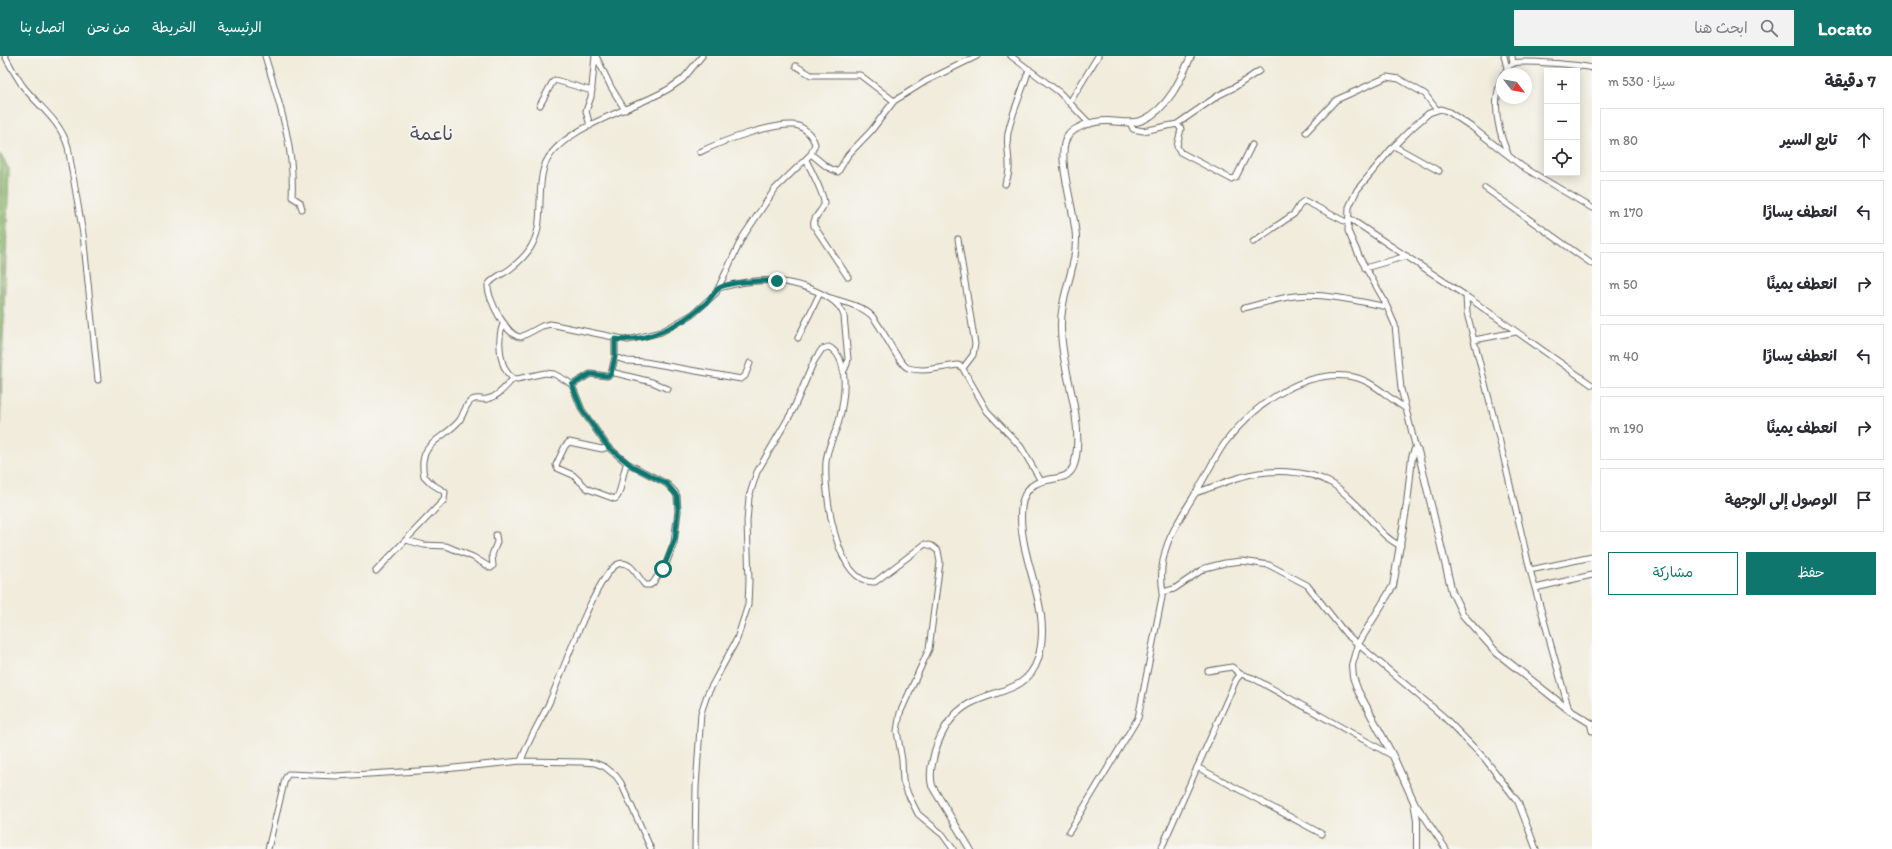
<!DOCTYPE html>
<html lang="ar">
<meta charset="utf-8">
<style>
body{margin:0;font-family:Itim,"Playpen Sans Arabic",sans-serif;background:#f2f2f3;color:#2b2b33;direction:rtl}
.controls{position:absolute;right:12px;top:12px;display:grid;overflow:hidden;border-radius:0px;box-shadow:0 2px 10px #0003}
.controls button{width:36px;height:36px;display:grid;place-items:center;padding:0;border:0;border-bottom:1px solid #e1e1e2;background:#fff;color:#2b2b33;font:20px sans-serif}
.compass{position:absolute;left:1496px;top:12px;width:36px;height:36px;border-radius:50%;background:#fff;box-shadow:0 2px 10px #0003;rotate:121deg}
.stop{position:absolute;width:12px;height:12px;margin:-9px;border:3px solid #0f766e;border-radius:50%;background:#fff}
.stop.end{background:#0f766e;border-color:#fff;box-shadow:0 1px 4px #0008}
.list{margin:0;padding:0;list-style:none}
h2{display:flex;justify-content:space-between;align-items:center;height:52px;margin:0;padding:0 16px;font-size:17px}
h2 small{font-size:13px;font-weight:400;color:#7c7c81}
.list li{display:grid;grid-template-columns:26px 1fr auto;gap:12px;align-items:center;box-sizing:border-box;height:64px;margin:0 8px 8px;padding:0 8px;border:1px solid #e1e1e2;border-radius:0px}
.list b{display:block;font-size:15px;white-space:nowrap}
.list em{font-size:13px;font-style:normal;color:#7c7c81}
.actions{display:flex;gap:8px;padding:12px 16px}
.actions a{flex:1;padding:9px 0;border:1px solid #0f766e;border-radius:0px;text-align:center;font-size:14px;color:#0f766e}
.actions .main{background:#0f766e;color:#fff}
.icon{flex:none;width:22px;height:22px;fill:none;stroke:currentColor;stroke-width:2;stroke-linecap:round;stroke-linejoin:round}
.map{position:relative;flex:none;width:1592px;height:793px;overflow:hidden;direction:ltr}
header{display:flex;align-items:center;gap:24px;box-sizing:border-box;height:56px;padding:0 20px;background:#0f766e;color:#fff}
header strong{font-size:19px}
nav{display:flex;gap:22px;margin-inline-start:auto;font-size:14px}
.search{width:280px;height:36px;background:#f2f2f3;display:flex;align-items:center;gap:10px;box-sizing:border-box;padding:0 14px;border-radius:0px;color:#7c7c81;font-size:15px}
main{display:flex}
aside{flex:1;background:#fff}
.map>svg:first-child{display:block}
</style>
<header>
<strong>Locato</strong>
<div class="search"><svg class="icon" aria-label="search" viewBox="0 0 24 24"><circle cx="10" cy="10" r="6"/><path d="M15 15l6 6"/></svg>ابحث هنا</div>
<nav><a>الرئيسية</a><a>الخريطة</a><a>من نحن</a><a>اتصل بنا</a></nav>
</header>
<main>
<aside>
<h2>7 دقيقة<small>سيرًا · 530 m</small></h2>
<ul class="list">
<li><svg class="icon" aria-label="ahead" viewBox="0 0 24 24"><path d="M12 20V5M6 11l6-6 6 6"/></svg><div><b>تابع السير</b></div><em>80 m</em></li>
<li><svg class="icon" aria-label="left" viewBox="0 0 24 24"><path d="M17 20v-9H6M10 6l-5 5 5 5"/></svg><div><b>انعطف يسارًا</b></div><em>170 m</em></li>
<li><svg class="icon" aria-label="right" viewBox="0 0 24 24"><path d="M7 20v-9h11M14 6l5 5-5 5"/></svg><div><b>انعطف يمينًا</b></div><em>50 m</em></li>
<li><svg class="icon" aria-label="left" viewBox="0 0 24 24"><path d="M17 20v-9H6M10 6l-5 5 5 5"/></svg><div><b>انعطف يسارًا</b></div><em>40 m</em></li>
<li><svg class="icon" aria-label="right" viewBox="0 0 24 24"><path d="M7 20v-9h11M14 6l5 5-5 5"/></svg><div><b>انعطف يمينًا</b></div><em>190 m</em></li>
<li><svg class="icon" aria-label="arrive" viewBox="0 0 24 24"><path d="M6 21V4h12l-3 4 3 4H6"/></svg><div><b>الوصول إلى الوجهة</b></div></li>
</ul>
<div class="actions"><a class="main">حفظ</a><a>مشاركة</a></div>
</aside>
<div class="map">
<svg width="1592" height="793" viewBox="0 0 1592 793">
<rect width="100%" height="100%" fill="#f6f6f2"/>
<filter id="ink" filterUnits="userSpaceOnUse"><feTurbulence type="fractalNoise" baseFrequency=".025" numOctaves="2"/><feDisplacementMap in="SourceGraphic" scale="8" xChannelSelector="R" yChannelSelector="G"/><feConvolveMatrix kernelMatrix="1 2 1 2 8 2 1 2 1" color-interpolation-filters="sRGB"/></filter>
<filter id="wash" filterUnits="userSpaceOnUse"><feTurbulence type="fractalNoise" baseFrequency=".012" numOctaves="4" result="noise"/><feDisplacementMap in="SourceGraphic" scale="16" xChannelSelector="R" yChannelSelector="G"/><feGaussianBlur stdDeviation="0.9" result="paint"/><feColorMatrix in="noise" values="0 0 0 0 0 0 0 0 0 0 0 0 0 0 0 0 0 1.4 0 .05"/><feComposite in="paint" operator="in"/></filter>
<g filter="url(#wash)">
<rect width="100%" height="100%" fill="#f1ecdb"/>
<path fill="#8cb66c" stroke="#546944" d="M0,98L9,113L0,371Z"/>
</g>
<g filter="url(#ink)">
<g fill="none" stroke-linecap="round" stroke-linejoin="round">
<defs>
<path id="minor" d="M5,0C10,10 16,20 22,29C39,51 60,64 68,91L83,178L98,324
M265,0C279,46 295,92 292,141L300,146L302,153
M596,0L611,31L625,54
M1011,0L1059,36L1090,68
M1504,0L1507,12
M1512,0L1513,8
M796,10L811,19H860L894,45
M1504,18C1506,13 1509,9 1514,7C1525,4 1580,9 1592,12
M1502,22C1491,47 1498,75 1508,98
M1070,46L1098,0
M540,49L552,27L555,24L592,35
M1130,67L1133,73L1143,75L1177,68L1181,73L1177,90L1180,96L1231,123L1236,121L1252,89
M1177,68L1219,39L1235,31L1259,15
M590,70L586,55L591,41L595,0
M1306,76L1336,44L1387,21L1399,23L1425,38L1437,54
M1394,90L1439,115
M700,96C722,85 769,68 793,69C803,69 812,79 815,88L811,98L775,133L742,182L716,237L693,258L661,276L628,284L550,268L542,270L521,281C507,281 487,242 488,229C493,221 502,219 510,213C519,206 527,199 532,189C545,166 536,136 544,111C557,71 637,53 670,32L683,23L702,0
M811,98L827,111L838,116L848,99L871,75L894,45L926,25L977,0
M806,104C810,112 825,140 824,148C822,156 812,161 814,170L848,221
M1005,128C1014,111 1005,95 1008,77C1012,56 1023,34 1029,13
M1485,132L1592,208
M1349,162L1466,240L1467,257L1500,386L1530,514L1569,654
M958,183L975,288L973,299L963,312
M1253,186L1294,158C1298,154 1299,146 1305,145L1348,167
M1365,212L1407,200
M719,232C737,227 758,223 776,225C797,227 838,238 844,260L848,303L847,308L843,317
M1466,240L1592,329
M828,241C842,246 860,249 871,259C882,270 898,308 908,312C924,317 942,311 958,309L962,311L987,355L1021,391L1041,425
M1244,252C1260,248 1278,242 1295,240C1325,237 1358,245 1387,251
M504,267C496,278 499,321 517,323L545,317L554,318L567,325L572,329L582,354L608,391L627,407L667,428L675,436L677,440L678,455L674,487L666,508L653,527L650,529H645C638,522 631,503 618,508C597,516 560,623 549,647C540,666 528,684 521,705
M798,282L820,237
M1474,284L1516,276
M615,301L627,305L645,306L741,323L745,320L750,307
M611,316L652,326L668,333
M572,329L590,318L607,320L611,318L615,301V283
M608,391L602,393L569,386L565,390L556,409L557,412L573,419L588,433L615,443C622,438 622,416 627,407
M1416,393L1401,333L1395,269L1384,244L1360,202L1348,175L1349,151L1357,134L1392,92L1413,71L1429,57L1441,53L1449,56L1473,72L1523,111L1592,152
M1195,437C1211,432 1226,425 1241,421C1268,413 1306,413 1331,427C1340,432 1349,442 1357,449C1372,463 1381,481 1401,490
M406,484L424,489L446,490L473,501L491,512L493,510L492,499L497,486L496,479
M1530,514L1592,501
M376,515L444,444L445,436L432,428L424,420C417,386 442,385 459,365C464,359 465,348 472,344C477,341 482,344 487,343C498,341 505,331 513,323
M1535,532L1592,519
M1163,536L1174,533L1205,512L1225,507L1242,505L1269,509L1307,529L1346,578L1444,661L1485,703L1518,746L1536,793
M1208,615L1232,611L1240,618
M1590,667L1592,675
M1197,711L1322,778
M1415,747L1446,793
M1069,776L1138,662L1163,536C1156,497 1175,470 1195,438C1205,422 1213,404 1224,388C1251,352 1299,315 1347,320C1371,322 1385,340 1405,352
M268,793L285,723L288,718L336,720L435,714L521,705L582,706L595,707L605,711L616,720L621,727L651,793
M695,793L696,731L701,657L707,639L737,583L748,549L749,525L747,466L749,441L757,416L793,354L814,305L822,293L829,291C851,303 844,345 839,365C835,379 827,391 826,406C824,435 835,528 875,526L925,488L932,490L938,495L940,506L929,593L900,657L897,675L902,704L903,725L908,738L918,758L943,779L953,793
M1161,793L1236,624L1241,618L1253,622L1393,700"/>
<path id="tertiary" d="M970,793L932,730C929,718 932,707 935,695C941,676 951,658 969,648C995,633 1027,637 1038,603C1053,553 1021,509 1021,460C1021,441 1027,427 1047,424C1052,423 1060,422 1065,420C1075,415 1076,402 1077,392C1080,350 1061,312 1061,271C1060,240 1077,211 1076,181C1075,156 1058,107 1065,86C1069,71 1093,65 1107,65C1119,65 1131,69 1143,64C1168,53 1181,23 1191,0
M1417,793V764L1414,746L1393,700L1358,635L1353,621L1352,609L1358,588L1393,530L1407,448L1412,401L1415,393L1418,395L1420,403L1452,536L1463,559L1497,597L1569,654L1592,668"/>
</defs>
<use href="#minor" stroke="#67655f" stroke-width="7"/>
<use href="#tertiary" stroke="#67655f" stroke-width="8"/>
<use href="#minor" stroke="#fff" stroke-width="5"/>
<use href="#tertiary" stroke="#fff" stroke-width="6"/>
</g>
</g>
<g fill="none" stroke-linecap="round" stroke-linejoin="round" filter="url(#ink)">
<path stroke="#0f766e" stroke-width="5" d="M663,513L675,483L678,454L677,440L667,428L632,410L608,391L582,354L572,329L590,318L607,320L611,318L615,301V283C648,287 681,269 705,248C710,244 714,236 719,232C728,226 765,224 777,225"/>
</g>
<g text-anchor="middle" stroke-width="3.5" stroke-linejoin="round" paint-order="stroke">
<g font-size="19" fill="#504d5c" stroke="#f6f6f2">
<text x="432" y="84">ناعمة</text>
</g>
</g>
</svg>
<div class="controls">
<button>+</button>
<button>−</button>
<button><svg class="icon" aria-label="locate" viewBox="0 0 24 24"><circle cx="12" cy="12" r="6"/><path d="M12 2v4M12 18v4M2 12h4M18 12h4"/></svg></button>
</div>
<svg class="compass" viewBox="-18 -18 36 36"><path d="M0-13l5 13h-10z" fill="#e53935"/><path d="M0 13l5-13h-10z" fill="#7c7c81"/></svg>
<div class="stop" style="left:663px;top:513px"></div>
<div class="stop end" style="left:777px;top:225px"></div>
</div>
</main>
